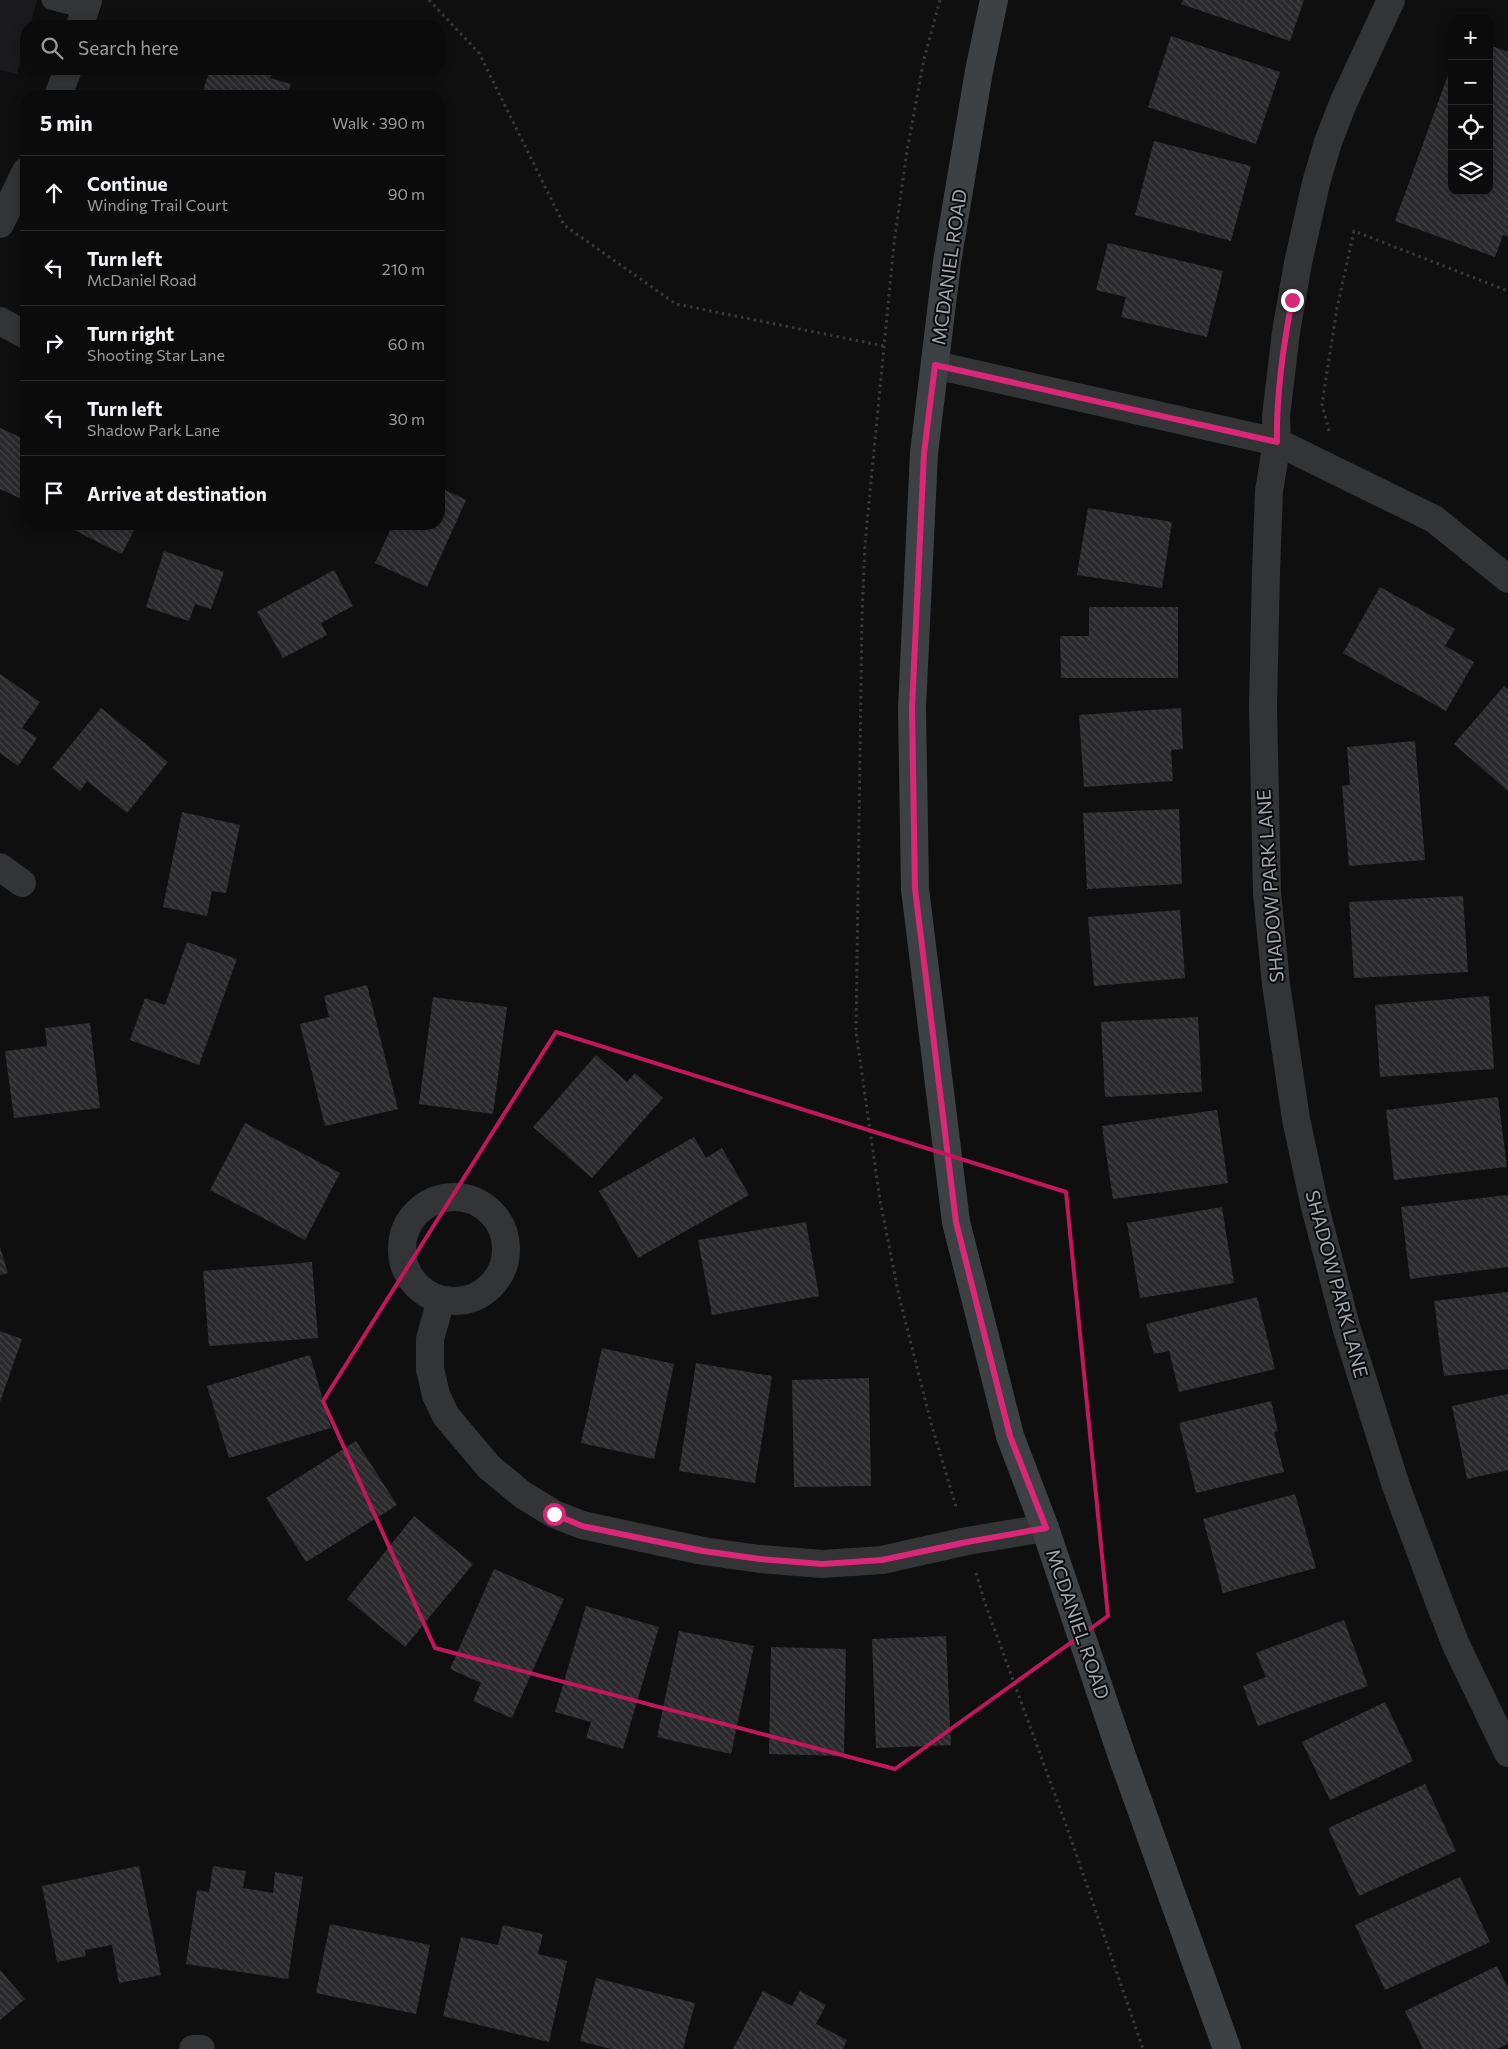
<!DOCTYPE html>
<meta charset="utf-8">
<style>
body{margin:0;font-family:Commissioner,sans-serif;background:#19191a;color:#f1f3f6}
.controls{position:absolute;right:15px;top:15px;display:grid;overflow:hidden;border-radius:10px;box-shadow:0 2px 12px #0003}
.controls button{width:45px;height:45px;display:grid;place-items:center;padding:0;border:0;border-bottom:1px solid #2b2b2d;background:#0b0b0c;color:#f1f3f6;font:25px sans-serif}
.stop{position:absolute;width:15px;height:15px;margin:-11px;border:4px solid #db2777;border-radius:50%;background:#fff}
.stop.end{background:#db2777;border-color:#fff;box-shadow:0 1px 5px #0008}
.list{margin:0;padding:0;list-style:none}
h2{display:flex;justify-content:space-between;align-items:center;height:65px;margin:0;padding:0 20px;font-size:21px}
h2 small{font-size:16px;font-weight:400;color:#9a9b9d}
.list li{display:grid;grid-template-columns:32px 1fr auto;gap:15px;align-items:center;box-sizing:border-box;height:75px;padding:0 20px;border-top:1px solid #2b2b2d}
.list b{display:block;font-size:19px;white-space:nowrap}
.list p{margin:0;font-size:16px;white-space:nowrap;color:#9a9b9d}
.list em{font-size:16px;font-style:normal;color:#9a9b9d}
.icon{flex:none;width:28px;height:28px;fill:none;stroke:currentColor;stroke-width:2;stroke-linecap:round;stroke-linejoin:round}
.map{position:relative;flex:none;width:1508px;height:2049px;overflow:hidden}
.search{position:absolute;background:#0b0b0c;box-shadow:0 2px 12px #0003;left:20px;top:20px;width:425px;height:55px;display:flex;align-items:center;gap:12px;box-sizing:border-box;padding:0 18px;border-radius:20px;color:#9a9b9d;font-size:19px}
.panel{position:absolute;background:#0b0b0c;box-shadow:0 2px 12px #0003;left:20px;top:90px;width:425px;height:440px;border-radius:20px}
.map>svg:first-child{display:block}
</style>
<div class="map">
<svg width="1508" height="2049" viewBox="0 0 1508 2049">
<defs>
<pattern id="building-back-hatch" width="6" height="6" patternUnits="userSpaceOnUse" patternTransform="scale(1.25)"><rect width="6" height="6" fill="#2a2a2c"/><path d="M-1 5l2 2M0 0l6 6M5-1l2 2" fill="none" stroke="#464648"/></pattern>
</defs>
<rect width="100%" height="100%" fill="#0f0f10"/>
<path fill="#1b1b1d" d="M0,0H37L30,26H26V39L17,74L0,70Z"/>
<path fill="url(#building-back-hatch)" d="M1183,0H1304L1290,41L1181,4Z
M1171,36L1280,72L1256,144L1148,107Z
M1489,45L1508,52V237L1503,235L1495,257L1395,221L1452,64V191H1489Z
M210,69H273L270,78L291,84L287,96H209L202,94Z
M1154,141L1251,166L1231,241L1135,215Z
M1108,243L1223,271L1207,337L1121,317L1126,297L1096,290Z
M0,428L26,440V501L0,489Z
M439,487L466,500L427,587L375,563L393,524H439Z
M1088,508L1172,522L1162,588L1077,575Z
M77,524H137L122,554L74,530Z
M164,551L224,572L211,609L195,604L189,621L146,607Z
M334,570L353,606L321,623L327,635L283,658L257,612Z
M1380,587L1455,629L1445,646L1474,662L1446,711L1343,653Z
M1089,607H1178V678H1061L1060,636H1089Z
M0,674L40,702L22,728L37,738L18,766L0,753Z
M1504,686L1508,690V791L1454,744Z
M101,708L168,762L127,813L87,781L80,791L52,768Z
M1181,708L1183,749L1171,750L1173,781L1084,787L1079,715Z
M1415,741L1425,860L1349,866L1342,786L1350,785L1347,747Z
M1179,809L1182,884L1087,889L1083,813Z
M182,812L240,825L226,893L212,891L207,916L163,907Z
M1463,896L1468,972L1354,978L1349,902Z
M1180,910L1185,978L1094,986L1088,917Z
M187,942L237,959L199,1065L130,1040L145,998L165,1005Z
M367,985L398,1109L325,1126L300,1024L329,1017L324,996Z
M1489,996L1494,1069L1380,1077L1375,1005Z
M433,997L507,1007L493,1114L419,1104Z
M1198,1017L1202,1092L1105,1097L1101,1022Z
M90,1023L100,1108L14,1118L5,1051L47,1046L45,1028Z
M596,1055L627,1082L635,1073L663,1098L592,1178L533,1127Z
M1498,1097L1507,1167L1394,1180L1386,1110Z
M1217,1110L1228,1183L1113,1199L1102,1126Z
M245,1123L340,1173L305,1240L210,1190Z
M694,1137L706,1158L722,1148L749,1195L638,1258L599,1191Z
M1508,1195V1267L1410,1279L1401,1207Z
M1222,1207L1234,1283L1140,1298L1127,1223Z
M806,1222L819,1296L712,1315L698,1240Z
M0,1247L8,1273L0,1275Z
M312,1262L318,1338L209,1346L203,1271Z
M1508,1292V1369L1444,1376L1434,1301Z
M1257,1297L1275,1369L1179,1392L1169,1351L1154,1354L1146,1324Z
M0,1331L22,1339L0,1402Z
M602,1348L674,1364L654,1459L581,1443Z
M310,1355L331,1428L229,1458L207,1386Z
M696,1363L772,1376L755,1483L679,1471Z
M869,1378L871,1486L794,1487L792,1380Z
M1508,1394V1470L1467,1479L1452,1406Z
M1271,1401L1278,1431L1274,1432L1284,1472L1196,1493L1179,1423Z
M356,1441L397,1505L306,1562L266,1498Z
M1295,1494L1316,1568L1223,1593L1203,1519Z
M414,1516L473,1564L405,1647L347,1599Z
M494,1569L564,1599L512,1718L473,1701L481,1683L450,1669Z
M586,1606L659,1627L623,1749L586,1738L591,1722L555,1712Z
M1344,1620L1368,1686L1258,1726L1243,1686L1266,1677L1256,1653Z
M679,1631L754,1646L731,1754L657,1737Z
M946,1636L951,1745L876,1748L872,1639Z
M771,1647L846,1649L844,1756L769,1754Z
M1385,1702L1413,1761L1330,1800L1302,1742Z
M1425,1784L1456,1851L1359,1896L1328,1828Z
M139,1866L161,1975L119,1983L112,1945L85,1950L86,1956L57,1962L42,1886Z
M213,1866L246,1871L243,1888L273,1893L275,1872L303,1877L288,1979L186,1964L197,1890L209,1892Z
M1460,1877L1490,1942L1385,1990L1355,1925Z
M330,1924L430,1945L416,2014L316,1993Z
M503,1925L543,1934L538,1954L567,1961L549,2042L443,2016L461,1937L498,1945Z
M1497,1966L1508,1988V2044L1497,2049H1423L1405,2011Z
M0,1970L25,1999L0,2020Z
M596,1978L695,2003L683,2049H611L580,2041Z
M763,1991L792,2006L800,1991L826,2005L816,2024L847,2040L843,2049H733Z"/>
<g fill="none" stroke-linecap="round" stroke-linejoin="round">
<path stroke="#383b3d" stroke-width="3" stroke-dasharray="2.5 4" stroke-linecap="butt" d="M429,0L479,53L564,225L676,304L884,346
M940,0L924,59L907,151L894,243L865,544L862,615L856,1032L880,1200L899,1296L931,1423L957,1510
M1329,431L1322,404L1337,308L1354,231L1508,291
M976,1573L986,1606L1069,1833L1143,2049"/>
<path stroke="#323436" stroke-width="19" d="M51,0L85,9"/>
<path stroke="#323436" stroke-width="28" d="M1391,0L1344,101L1328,142L1316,183L1298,263L1286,332L1276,416L1277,442L1269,491L1266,572L1263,706L1267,893L1276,984L1296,1119L1314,1203L1347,1330L1396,1486L1440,1604L1456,1645L1508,1753
M80,26L88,0
M58,96L68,69
M0,224L26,171
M0,321L26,335
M935,365L1277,442L1434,519L1508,579
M0,867L22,883
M402 1249a52 52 0 1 1 104 0a52 52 0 1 1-104 0Z
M441,1300L430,1339V1369L436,1395L446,1416L489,1467L523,1495L554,1514L582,1525L703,1551L760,1559L822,1564L882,1560L967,1541L1045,1528
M193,2049H201"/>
<path stroke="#3e4144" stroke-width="28" d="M994,0L979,71L947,262L924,453L912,708L915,889L956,1222L1010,1436L1045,1528L1122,1756L1227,2049"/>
</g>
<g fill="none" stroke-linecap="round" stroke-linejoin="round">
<path stroke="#db2777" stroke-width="6" d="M554,1514L582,1526L703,1551L760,1559L822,1564L882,1560L967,1542L1046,1528L1010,1436L956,1222L915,889L912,708L924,453L935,365L1277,442C1276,395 1283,347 1292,300"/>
</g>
<path fill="none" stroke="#c2185b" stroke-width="4" stroke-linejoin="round" d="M556,1032L1066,1192L1108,1616L895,1769L435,1648L323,1401Z"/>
<g text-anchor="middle" stroke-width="4" stroke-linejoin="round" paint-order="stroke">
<g font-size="19" fill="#a1a8af" stroke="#0a0a0b">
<text transform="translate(949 267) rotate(-82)" y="7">MCDANIEL ROAD</text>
<text transform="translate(1270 886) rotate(-94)" y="7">SHADOW PARK LANE</text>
<text transform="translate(1337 1284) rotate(75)" y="7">SHADOW PARK LANE</text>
<text transform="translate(1078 1624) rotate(71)" y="7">MCDANIEL ROAD</text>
</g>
</g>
</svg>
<div class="controls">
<button>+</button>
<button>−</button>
<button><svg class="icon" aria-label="locate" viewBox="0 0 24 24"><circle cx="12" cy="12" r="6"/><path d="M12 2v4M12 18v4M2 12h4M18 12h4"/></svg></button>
<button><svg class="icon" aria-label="layers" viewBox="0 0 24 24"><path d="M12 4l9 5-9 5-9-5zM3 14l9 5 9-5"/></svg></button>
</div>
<div class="stop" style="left:554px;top:1514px"></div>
<div class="stop end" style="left:1292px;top:300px"></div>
<div class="search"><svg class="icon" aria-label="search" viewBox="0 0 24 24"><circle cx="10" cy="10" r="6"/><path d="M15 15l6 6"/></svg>Search here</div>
<section class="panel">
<h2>5 min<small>Walk · 390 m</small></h2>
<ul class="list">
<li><svg class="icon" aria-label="ahead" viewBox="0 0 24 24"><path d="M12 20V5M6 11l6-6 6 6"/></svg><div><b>Continue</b><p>Winding Trail Court</p></div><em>90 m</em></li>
<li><svg class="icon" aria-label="left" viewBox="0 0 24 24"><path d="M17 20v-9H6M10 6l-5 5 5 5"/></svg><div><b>Turn left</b><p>McDaniel Road</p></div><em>210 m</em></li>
<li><svg class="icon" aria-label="right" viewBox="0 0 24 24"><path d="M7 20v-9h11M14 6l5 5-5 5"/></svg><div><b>Turn right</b><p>Shooting Star Lane</p></div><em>60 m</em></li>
<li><svg class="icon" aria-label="left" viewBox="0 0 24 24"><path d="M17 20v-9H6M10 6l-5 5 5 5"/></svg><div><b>Turn left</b><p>Shadow Park Lane</p></div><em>30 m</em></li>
<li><svg class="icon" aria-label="arrive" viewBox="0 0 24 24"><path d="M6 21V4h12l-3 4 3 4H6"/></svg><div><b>Arrive at destination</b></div></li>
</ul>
</section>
</div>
